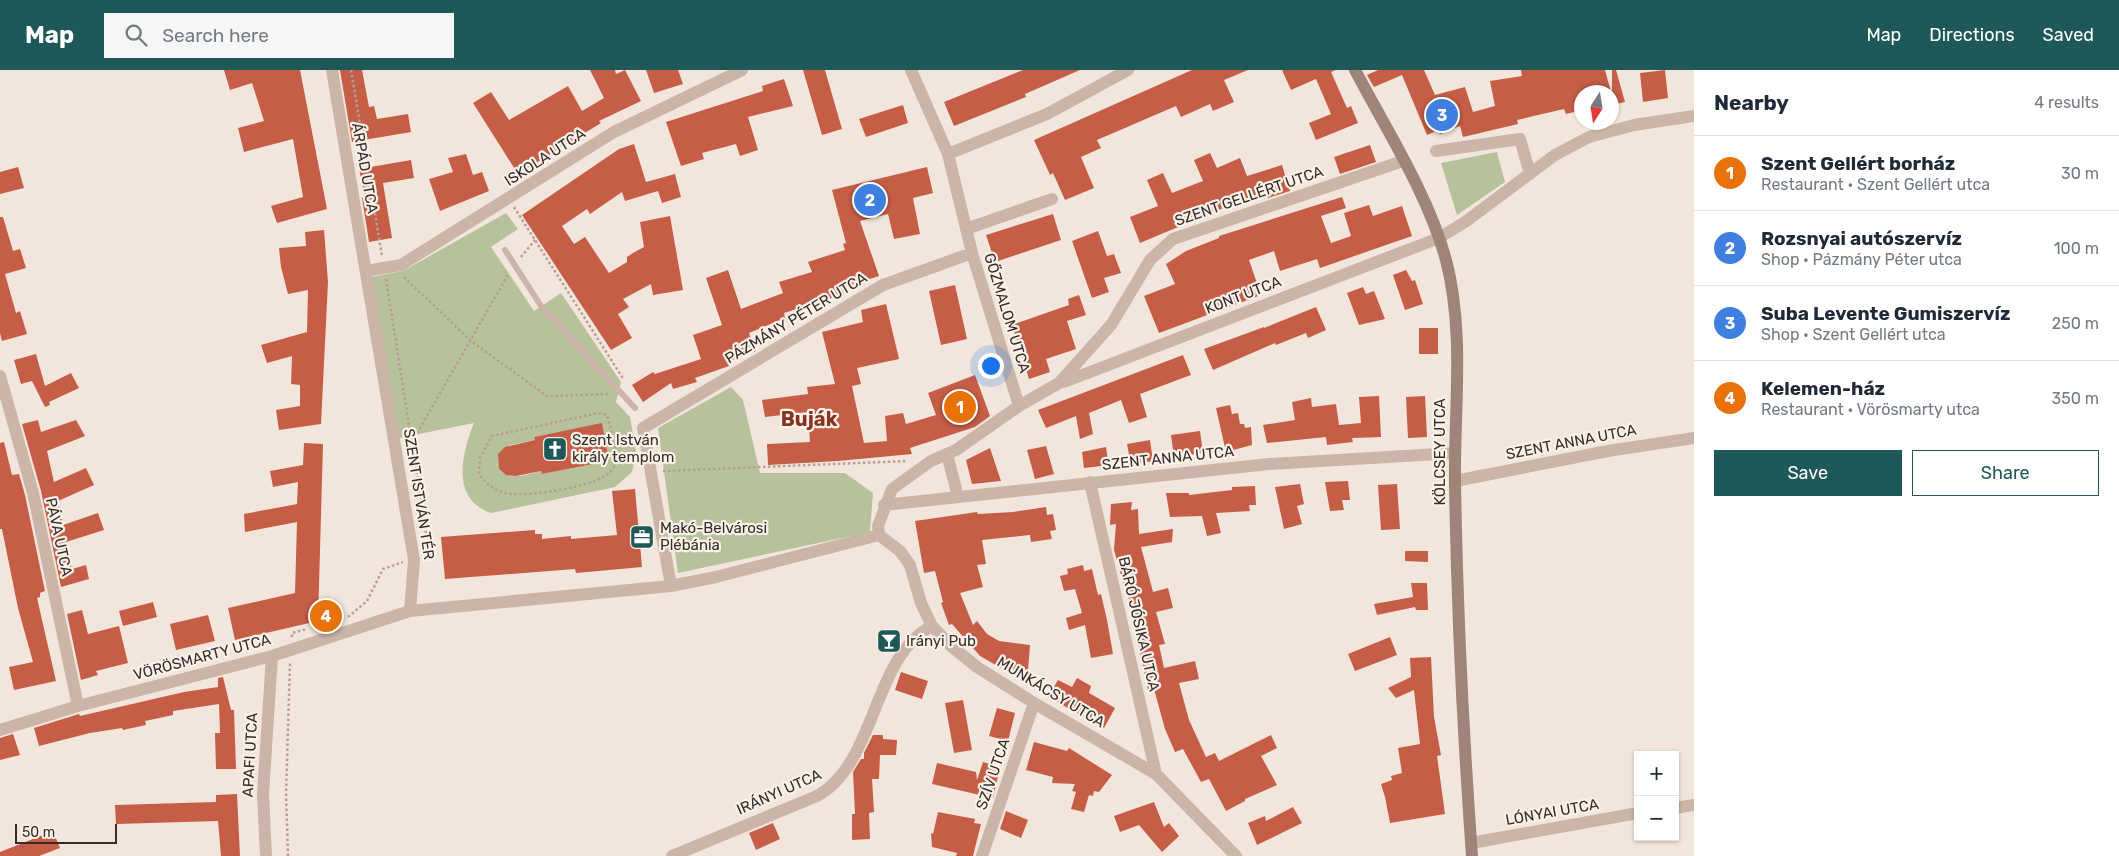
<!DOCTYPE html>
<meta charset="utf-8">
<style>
body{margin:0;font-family:Rubik,sans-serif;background:#f6f6f7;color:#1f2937}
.controls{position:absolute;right:15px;bottom:15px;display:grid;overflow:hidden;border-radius:0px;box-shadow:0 1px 4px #0004}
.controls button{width:45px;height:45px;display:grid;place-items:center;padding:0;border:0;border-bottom:1px solid #e0e1e3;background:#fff;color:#1f2937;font:25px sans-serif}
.compass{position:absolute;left:1574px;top:15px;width:45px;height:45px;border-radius:50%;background:#fff;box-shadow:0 1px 4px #0004;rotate:192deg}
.scale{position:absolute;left:15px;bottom:12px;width:102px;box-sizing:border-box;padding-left:5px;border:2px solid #372c28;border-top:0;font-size:14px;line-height:18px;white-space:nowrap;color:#372c28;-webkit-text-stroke:4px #faf1e9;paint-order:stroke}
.you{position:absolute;left:990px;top:295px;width:18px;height:18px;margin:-12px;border:4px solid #fff;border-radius:50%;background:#1a73e8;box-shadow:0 0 0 8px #1a73e833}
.badge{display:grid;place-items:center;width:32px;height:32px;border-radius:50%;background:#1e5859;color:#fff;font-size:16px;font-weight:700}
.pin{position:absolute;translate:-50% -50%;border:2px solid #fff;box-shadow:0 1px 5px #0006}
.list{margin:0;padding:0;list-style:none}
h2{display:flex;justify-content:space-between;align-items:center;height:65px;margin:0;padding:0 20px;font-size:21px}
h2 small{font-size:16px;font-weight:400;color:#747a83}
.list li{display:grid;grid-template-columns:32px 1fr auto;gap:15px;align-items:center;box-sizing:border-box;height:75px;padding:0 20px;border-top:1px solid #e0e1e3}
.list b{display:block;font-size:19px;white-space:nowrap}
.list p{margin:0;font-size:16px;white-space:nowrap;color:#747a83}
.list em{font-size:16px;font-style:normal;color:#747a83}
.actions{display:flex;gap:10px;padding:15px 20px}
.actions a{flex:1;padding:11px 0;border:1px solid #1e5859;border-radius:0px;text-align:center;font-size:18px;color:#1e5859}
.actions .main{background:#1e5859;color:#fff}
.icon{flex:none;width:28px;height:28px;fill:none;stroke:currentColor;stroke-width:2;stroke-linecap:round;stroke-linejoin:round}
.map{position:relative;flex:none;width:1694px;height:786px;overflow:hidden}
header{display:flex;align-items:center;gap:30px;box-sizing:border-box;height:70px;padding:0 25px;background:#1e5859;color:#fff}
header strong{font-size:24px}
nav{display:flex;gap:28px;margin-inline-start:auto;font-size:18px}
.search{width:350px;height:45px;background:#f6f6f7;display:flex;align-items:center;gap:12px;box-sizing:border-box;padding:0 18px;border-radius:0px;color:#747a83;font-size:19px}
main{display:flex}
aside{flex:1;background:#fff}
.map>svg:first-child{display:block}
</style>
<header>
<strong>Map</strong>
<div class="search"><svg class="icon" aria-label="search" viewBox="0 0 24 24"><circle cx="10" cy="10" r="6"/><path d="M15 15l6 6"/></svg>Search here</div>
<nav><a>Map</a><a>Directions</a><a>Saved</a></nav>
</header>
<main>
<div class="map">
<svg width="1694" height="786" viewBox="0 0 1694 786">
<rect width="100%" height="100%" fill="#f2e6dc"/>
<path fill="#b7c19c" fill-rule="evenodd" d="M1497,82L1505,112L1457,145L1441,93Z
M506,143L518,159L491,177L534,241L561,223L621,312L616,332L630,347L636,382L632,402L615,417L491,443C450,429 462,383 474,353L399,368L372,207L403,201ZM602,354L609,391L542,404L541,401C527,404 510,412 499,399L498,384L510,375L535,370L534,367Z
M731,317L743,330L760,403H845L873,423L870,462L678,503L658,358Z"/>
<path fill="#c65d47" d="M224,0H300L327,139L277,153L271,136L303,127L293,69L244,82L238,58L264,51L252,13L230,20Z
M340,0H362L369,37L374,36L377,49L408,44L411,62L352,72Z
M590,0H615L616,4L625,0L641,31L599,51L601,53L518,104L473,33L491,22L509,50L568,16L582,41L604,28Z
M646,0H678L683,14L654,23Z
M803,0H825L842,59L822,65Z
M1023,0H1080L1025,24L1026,27L954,56L944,32Z
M1192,0H1248L1224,10L1234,32L1213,41L1210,34L1181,47L1176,36L1097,70L1101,78L1081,87L1094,118L1065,130L1053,103L1050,105L1034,70Z
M1282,0H1336L1331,2L1347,38L1351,36L1358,53L1316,70L1309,53L1331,44L1316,9L1291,20Z
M1378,0H1424L1435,25L1465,17L1473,42L1495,36L1490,11L1522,6L1521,0H1605L1611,22H1582V40L1566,44L1564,39L1517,50L1518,54L1463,67L1460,56L1440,64L1439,60L1427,65L1402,5L1374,17L1367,5Z
M1612,0H1616L1625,32L1612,35Z
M1665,0L1668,28L1643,32L1640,3Z
M784,9L793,36L748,47L758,80L740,86L736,74L702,83L704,89L681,96L666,52L763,21L762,16Z
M903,35L908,53L866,67L859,49Z
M634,74L646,112L675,104L681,127L662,133L658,121L625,131L622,122L590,144L587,139L562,156L574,174L585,167L609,203L627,192V187L633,183L644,177L640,152L670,146L683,220L653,225L651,214L623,229L629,237L618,244L632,268L611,280L522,145L619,79Z
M1370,75L1376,92L1340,104L1334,87Z
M1210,83L1217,98L1240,88L1247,106L1282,95L1290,121L1268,128L1266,124L1241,134L1240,131L1140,173L1130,147L1158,136L1147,110L1163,103L1172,123L1203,111L1194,90Z
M466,84L473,105L482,102L489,121L440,141L429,109L453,102L448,88Z
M411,90L414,108L383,113L392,168L369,172L362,128L365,127L359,99Z
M18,97L24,118L0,124V102Z
M927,97L933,123L913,128L920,164L894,169L888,144L860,151L879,206L842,218L844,224L784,243L785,248L749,263L756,281L727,292L729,296L695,308L697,312L673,319L671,313L643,332L632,315L653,302L655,304L701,289L693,265L722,255L706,208L728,200L741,239L783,223L779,212L812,202L808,192L845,180L843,174L846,173L832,120Z
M1342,127L1346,138L1321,146L1331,173L1351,166L1344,143L1369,135L1373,146L1402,136L1412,166L1320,198L1317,189L1280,201L1274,181L1249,190L1261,225L1159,263L1144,226L1175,214L1166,194L1186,181L1219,168V166Z
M1053,144L1061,170L995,192L986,165Z
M0,147H3L13,181L20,179L26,198L5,204L16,243L20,241L27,264L2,271L0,263Z
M324,160L328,212L321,354L279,360L276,340L300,336V315L291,314L292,286L267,293L261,275L307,262L308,220L288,224L281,197L279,178L306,176L305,162Z
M1098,161L1107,186L1114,184L1121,203L1104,208L1109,222L1092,228L1072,171Z
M1406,200L1412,211L1415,210L1423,234L1405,240L1393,205Z
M955,215L967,269L941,275L929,221Z
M1363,217L1366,224L1374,221L1385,249L1359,255L1347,223Z
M1079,225L1086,245L1067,251L1076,279L1046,289L1050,302L1029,309L1012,255L1069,235L1068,229Z
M886,234L899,289L857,298L861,314L852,316L864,373L887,371L885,346L903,343L906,354L936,345L928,323L975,305L990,346L975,357L910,378L912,384L838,391L768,395L767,374L810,372L808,342L765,347L762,330L808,324L807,317L835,314L822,262L863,252L861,240Z
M1316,237L1326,260L1308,268L1306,263L1276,275L1275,273L1213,300L1204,279L1264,257V258Z
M1419,258H1438V284H1419Z
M36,284L45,316L71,303L79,318L49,332L50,335L45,337L32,311L21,314L14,290Z
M1183,285L1191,305L1140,324L1147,347L1129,353L1121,330L1089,343L1093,364L1080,369L1076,346L1046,358L1038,340Z
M1379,326L1381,367L1352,368L1353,372L1327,375L1326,367L1267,373L1263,355L1295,350L1292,332L1311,328L1312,337L1336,334L1339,355L1361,353L1359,327Z
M1425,326L1427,367L1408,368L1406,327Z
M1230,335L1232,344L1238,343L1240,354H1244L1245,358L1251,357L1252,375L1226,382L1216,338Z
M38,350L41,362L76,350L85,366L47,381L54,412L86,398L94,415L58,431L63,455L98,443L104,460L66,472L72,499L86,495L89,509L61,517L41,421L22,354Z
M602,353L609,391L542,404L541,401L516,406L506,405L499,399L498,384L505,377L535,370L534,367Z
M1200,361L1203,383L1174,387L1171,365Z
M1150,370L1153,391L1131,395L1127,374Z
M4,372L12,405L19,404L25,425L45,521L40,523V527L37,528L56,611L14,620L9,597L33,592L18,538L2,459H0V373Z
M304,373L323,374L318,551L235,570L228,538L295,523L297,452L245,462L244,444L297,434L298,412L273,417L270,401L303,395Z
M1046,376L1054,404L1035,409L1027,380Z
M1106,377L1109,395L1084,398L1082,382Z
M990,378L1001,411L972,414L966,390Z
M1348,411L1350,430H1342L1344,440L1330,441L1325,412Z
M1300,414L1304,434L1297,436L1302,454L1284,459L1275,417Z
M1397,414L1400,459L1381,460L1378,415Z
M1255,416L1256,435H1249L1250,441L1216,443L1221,463L1207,466L1202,446L1170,447L1166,423H1189V425L1232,420V417Z
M635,419L642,497L576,503L575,499L445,509L441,467L535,460V464H542V469L571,466V469L617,465L612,421Z
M1132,432L1131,440L1138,439L1139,464L1173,459L1172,472L1141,477L1153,522L1168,518L1173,538L1156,542L1165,574L1159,575L1164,598L1195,591L1199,609L1179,613L1189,650L1206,687L1215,683L1219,691L1271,665L1277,678L1261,686L1277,715L1245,729V731L1226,741L1209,709L1201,712L1183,679L1175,682L1165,659L1154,619L1148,620L1126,515L1124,516L1114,480L1116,454L1110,455L1111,434Z
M1046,437L1047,445L1053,444L1056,460L1050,461L1052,469L1031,472L1030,465L982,470L986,494L977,495L983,517L960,523L973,555L977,551L987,564L999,571L1030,575L1028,601L1001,598L980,586L952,554L949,555L941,533L943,532L935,501L924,503L915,451L977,442L978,444L1013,442Z
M1405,481H1428V492L1405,491Z
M1083,495L1084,501L1092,499L1098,525L1101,524L1107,550L1113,584L1091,588L1085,555L1069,560L1066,548L1082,543L1075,519L1064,521L1060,506L1068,504L1067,499Z
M1411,513H1427L1428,540H1416L1415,537L1377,545L1374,534L1413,527Z
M153,532L157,547L123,556L119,541Z
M82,540L88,564L119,556L128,593L96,601L98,605L81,610L67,544Z
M208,545L215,571L176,580L170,554Z
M1390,567L1397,585L1355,601L1348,584Z
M1431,587L1434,647L1441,685L1437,686L1445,744L1390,753L1385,727L1381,714L1392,710L1391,706L1402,703L1398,678L1420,674L1414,620L1396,628L1388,618L1411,607L1410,588Z
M901,602L928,611L922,629L895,620Z
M223,607L231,640H234L236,699H216L215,663H220L219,634L173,641V645L145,651L146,655L123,660L122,658L90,663L39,676L34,658L79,644L80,646L184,622L218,617V608Z
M1077,608L1091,616L1089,623L1115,638L1104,658L1048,627L1058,610L1072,617Z
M963,630L972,680L954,683L945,633Z
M997,638L1015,643L1008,671L989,666Z
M13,664L20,685L0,690V668Z
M873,665H883V669L897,670L896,685H880L879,709H872L874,742L869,743L870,769L852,770V744H855L853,702L861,689H864V683Z
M1034,672L1067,681L1069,678L1112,705L1099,722L1094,721L1093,726L1089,725L1084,742L1071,739L1076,722L1072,721L1075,714L1052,713L1053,707L1026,700Z
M983,692L1000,697L993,728L932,714L937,693L976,702L977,710Z
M237,724L240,786H221L218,751L116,754L115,735L216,732V725Z
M1154,732L1164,757L1169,753L1179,766L1162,782L1139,755L1120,762L1114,746Z
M1293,737L1302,753L1257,775L1248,753L1265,746L1266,751Z
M1006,741L1028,750L1021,768L1000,759Z
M938,742L975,749L974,753L981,754L973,786H956L957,783L932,777L931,763L933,764Z
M773,753L780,769L756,780L749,763Z
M53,761L60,778L39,786H0V782Z"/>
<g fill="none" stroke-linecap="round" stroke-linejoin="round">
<path stroke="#b69f92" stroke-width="2.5" stroke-dasharray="2.5 2.5" stroke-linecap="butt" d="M351,0L382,186
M514,137L624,310
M521,187L535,170
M404,207L471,271L547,326L610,324
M386,209L430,488H425
M412,372L509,203
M614,372L618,389C616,393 613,399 610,402C597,417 530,426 510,424C496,422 487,415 479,404L480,388L492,366L598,343L607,345L614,372L633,367
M663,401L907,391
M348,547L367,531L383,499L403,492
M292,567V563L307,559
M288,786L286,724L290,593"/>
<path stroke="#cab5a8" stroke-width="6" d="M505,180L541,236L635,338"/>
<path stroke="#cab5a8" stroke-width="12" d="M332,0L414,490L410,541
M911,0L948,84L972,183L1019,336
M1436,81L1520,69L1530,104
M948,84L1047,44L1128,0
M966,159L1052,129
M366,201L401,195L614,62L742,0
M0,306L33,423L78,636
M1064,312L1439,168L1465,152L1555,85L1589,67L1634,55L1694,46
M947,384L958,427
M1455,411L1608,381L1694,368
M1090,412L1156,704
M884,435L1269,394L1455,383
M671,516L643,358L883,215L972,183
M0,660L78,636L272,586L410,541L671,516L716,507L879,465
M1675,738L1694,735
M1471,773L1638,743
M266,786L263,724L272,586
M672,786L817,726C877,693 872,587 932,556
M982,786L1034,633
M1236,786L1156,704L1034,633L977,597L951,576L932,556L921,533L910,495L900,481L879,465L878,456L892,419L931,391L956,380L1019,336L1059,313L1111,255L1150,190L1173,169L1403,91"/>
<path stroke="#9e8479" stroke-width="12" d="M1355,0C1386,59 1429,126 1446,190C1465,263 1454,339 1455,413C1457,538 1463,662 1472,786"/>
</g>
<defs>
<symbol id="church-square" viewBox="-11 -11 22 22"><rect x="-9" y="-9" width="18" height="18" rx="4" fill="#1e5859" stroke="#faf1e9"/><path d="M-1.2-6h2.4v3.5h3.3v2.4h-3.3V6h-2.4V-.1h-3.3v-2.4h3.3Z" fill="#fff"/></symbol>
<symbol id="office-square" viewBox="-11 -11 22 22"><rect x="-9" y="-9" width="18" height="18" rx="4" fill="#1e5859" stroke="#faf1e9"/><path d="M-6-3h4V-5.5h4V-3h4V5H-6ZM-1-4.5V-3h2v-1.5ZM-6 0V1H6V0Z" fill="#fff"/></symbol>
<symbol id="bar-square" viewBox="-11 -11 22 22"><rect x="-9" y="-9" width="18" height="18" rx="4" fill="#1e5859" stroke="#faf1e9"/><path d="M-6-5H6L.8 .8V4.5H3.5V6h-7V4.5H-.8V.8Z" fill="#fff"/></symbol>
</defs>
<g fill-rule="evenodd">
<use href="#church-square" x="541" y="365" width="28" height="28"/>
<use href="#office-square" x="628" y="453" width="28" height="28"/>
<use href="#bar-square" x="875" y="557" width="28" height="28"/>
</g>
<g text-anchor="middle" stroke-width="4.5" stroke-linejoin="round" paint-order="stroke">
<g font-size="15" fill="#372c28" stroke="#faf1e9">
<text transform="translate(545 87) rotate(-33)" y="5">ISKOLA UTCA</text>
<text transform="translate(365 98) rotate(80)" y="5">ÁRPÁD UTCA</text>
<text transform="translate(1249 126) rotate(-19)" y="5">SZENT GELLÉRT UTCA</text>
<text transform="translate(1243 225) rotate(-21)" y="5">KONT UTCA</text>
<text transform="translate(1007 243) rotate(73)" y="5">GŐZMALOM UTCA</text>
<text transform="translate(796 248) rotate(-31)" y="5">PÁZMÁNY PÉTER UTCA</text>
<text transform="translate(1571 372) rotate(-11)" y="5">SZENT ANNA UTCA</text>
<text transform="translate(1440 382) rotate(-90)" y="5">KÖLCSEY UTCA</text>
<text transform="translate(1168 388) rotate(-6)" y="5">SZENT ANNA UTCA</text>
<text transform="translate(419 424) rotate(81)" y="5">SZENT ISTVÁN TÉR</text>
<text transform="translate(59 467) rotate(78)" y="5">PÁVA UTCA</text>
<text transform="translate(1139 554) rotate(77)" y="5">BÁRÓ JÓSIKA UTCA</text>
<text transform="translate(202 587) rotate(-15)" y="5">VÖRÖSMARTY UTCA</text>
<text transform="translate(1051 622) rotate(31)" y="5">MUNKÁCSY UTCA</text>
<text transform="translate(250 685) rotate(-87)" y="5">APAFI UTCA</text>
<text transform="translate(993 704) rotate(-71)" y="5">SZÍV UTCA</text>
<text transform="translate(779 722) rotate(-24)" y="5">IRÁNYI UTCA</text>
<text transform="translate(1552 742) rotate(-10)" y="5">LÓNYAI UTCA</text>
</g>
<g font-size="15" fill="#372c28" stroke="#faf1e9" text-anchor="start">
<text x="572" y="375">Szent István<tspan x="572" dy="17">király templom</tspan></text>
<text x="660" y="463">Makó-Belvárosi<tspan x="660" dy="17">Plébánia</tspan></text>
<text x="906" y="576">Irányi Pub</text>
</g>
<g font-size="20" font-weight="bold" fill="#863321" stroke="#faf1e9">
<text x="809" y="356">Buják</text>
</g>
</g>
</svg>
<div class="controls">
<button>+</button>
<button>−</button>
</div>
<svg class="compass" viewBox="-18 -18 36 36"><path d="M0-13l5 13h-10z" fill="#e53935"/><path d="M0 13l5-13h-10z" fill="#747a83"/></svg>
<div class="scale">50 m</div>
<div class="you"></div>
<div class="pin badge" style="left:960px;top:337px;background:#e8710a">1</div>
<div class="pin badge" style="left:870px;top:130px;background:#3f7fe0">2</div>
<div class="pin badge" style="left:1442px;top:45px;background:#3f7fe0">3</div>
<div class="pin badge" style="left:326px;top:546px;background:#e8710a">4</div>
</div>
<aside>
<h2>Nearby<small>4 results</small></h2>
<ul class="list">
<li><span class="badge" style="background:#e8710a">1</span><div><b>Szent Gellért borház</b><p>Restaurant · Szent Gellért utca</p></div><em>30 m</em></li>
<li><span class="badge" style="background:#3f7fe0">2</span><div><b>Rozsnyai autószervíz</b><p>Shop · Pázmány Péter utca</p></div><em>100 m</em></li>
<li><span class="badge" style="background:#3f7fe0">3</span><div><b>Suba Levente Gumiszervíz</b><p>Shop · Szent Gellért utca</p></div><em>250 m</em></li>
<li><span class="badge" style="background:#e8710a">4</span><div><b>Kelemen-ház</b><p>Restaurant · Vörösmarty utca</p></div><em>350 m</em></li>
</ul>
<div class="actions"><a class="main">Save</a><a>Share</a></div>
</aside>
</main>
